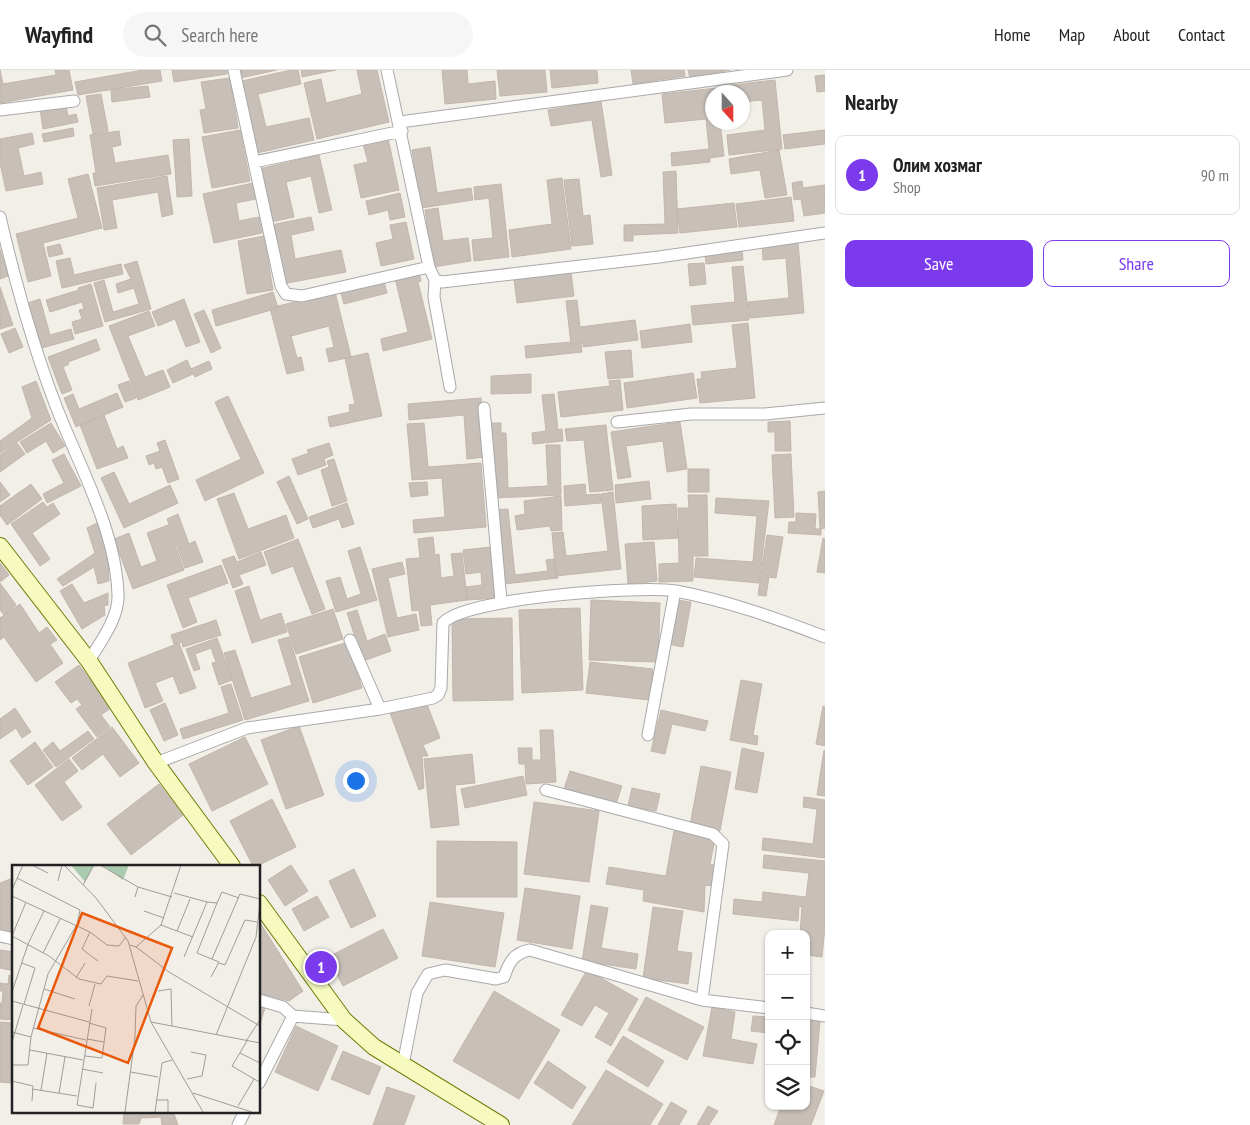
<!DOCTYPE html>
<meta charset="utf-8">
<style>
body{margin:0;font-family:"PT Sans Narrow",sans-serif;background:#f6f6f6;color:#222}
.controls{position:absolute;right:15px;bottom:15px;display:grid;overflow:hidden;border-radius:10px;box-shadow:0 1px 4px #0004}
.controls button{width:45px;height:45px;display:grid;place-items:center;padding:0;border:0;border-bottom:1px solid #e0e0e0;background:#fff;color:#222;font:25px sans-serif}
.compass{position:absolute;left:705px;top:15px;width:45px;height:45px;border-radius:50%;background:#fff;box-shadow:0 1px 4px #0004;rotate:159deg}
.you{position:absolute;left:355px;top:710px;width:18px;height:18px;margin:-12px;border:4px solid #fff;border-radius:50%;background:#1a73e8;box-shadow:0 0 0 8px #1a73e833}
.badge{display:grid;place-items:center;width:32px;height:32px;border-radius:50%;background:#7c3aed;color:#fff;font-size:16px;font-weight:700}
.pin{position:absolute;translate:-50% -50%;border:2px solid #fff;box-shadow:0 1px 5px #0006}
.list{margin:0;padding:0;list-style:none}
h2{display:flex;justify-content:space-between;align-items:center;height:65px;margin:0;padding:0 20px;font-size:21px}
h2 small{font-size:16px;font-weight:400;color:#767676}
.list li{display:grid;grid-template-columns:32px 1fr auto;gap:15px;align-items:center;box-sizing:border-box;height:80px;margin:0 10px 10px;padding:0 10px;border:1px solid #e0e0e0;border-radius:10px}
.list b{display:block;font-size:19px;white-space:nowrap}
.list p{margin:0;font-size:16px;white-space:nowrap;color:#767676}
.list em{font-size:16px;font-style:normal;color:#767676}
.actions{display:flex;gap:10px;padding:15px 20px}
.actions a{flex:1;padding:11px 0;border:1px solid #7c3aed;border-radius:10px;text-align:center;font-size:18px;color:#7c3aed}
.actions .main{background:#7c3aed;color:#fff}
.icon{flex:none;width:28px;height:28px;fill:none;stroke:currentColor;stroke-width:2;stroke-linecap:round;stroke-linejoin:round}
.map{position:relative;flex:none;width:825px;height:1055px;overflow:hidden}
header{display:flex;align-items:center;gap:30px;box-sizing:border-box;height:70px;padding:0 25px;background:#fff;border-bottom:1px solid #e0e0e0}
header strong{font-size:24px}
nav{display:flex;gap:28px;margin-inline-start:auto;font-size:18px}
.search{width:350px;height:45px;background:#f6f6f6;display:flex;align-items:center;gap:12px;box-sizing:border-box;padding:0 18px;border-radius:28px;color:#767676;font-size:19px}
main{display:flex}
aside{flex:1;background:#fff}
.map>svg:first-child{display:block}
</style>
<header>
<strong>Wayfind</strong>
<div class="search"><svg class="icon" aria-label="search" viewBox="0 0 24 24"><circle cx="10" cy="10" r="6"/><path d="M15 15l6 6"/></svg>Search here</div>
<nav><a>Home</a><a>Map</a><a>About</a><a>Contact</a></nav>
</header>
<main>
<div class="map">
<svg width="825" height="1055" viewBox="0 0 825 1055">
<rect width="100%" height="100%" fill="#f2efe9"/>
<path fill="#c7bfb8" stroke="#c4b6ab" d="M0,0L3,14L56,5L55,0H69L73,20L0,33Z
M143,0H160L162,11L78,25L75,12Z
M172,0H227V4L174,12Z
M239,0H277L240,8Z
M291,0H298L301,14L258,24L266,57L309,48L314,70L257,83L242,11Z
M301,0H336L302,7Z
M357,0H377L389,52L317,69L304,13L321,9L326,33L362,24Z
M442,0H467L468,14L495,11L496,29L445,34Z
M497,0H545L547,22L500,26Z
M550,0H597L598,13L552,18Z
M631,0H684L685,6L633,14Z
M688,0H730L690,8Z
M825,5V21L817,22L815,6Z
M230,8L238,58L204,63L200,40L206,39L201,12Z
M775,10L782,79L729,85L727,65L765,60L762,30L742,32V22H723V16Z
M148,16L150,27L112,32L111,20Z
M717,18V22H712V52H720L724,86L710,88V92L672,96L671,83L709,79L706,49L665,53L662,24Z
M101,24L108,61L93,64L86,26Z
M601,31L612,105L601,107L592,50L551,56L548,40Z
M66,35L68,46L76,44L78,52L43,59L40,39Z
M73,58L74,66L44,72L42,64Z
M240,60L250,111L212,118L202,67Z
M825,60V74L785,79L783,65Z
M119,61L121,75L112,77L115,93L168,85L171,104L95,116L93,103H96L90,65Z
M32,63L34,74L18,78L24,106L41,102L43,114L6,121L0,93V69Z
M388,68L399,120L361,128L354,95L368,92L363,74Z
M189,69L192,126L177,127L173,70Z
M430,77L437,123L471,118L473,130L421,138L412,80Z
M779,80L787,125L765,128L760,100L731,104L729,89Z
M319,85L332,140L319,143L311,106L286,112L294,147L271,152L259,99Z
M676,101L678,163L633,165V171H624V155L665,154L663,102Z
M88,104L102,158L43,173L51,206L28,212L16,164L78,148L68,109Z
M167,106L173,144L162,147L158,122L112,130L117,158L104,160L97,118Z
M562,108L571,179L512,187L509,160L552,154L547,110Z
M579,109L583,146L590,145L593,174L572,176L564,110Z
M802,111L803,118L825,115V143L804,146L801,129L794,130L792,113Z
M253,113L256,129L236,133L239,151L259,147L262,163L214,173L203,124Z
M501,114L509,187L474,191L472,170L493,168L489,128L475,130L474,117Z
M400,123L405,147L390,150L388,140L369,145L366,131Z
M791,127L794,151L739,157L736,134Z
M734,133L737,157L680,163L677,139Z
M438,138L443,171L468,168L471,191L433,197L425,140Z
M311,147L314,160L291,165L295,189L341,180L346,202L282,214L271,155Z
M406,152L414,189L381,196L376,173L393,169L390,155Z
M264,166L273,220L247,224L238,171Z
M798,172L804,243L750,248L748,232L789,228L786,188L763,190L762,175Z
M60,174L63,184L49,187L47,177Z
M0,179L8,206L0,209Z
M742,179L743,190L706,194L705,183Z
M70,188L74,205L121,194L123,204L62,218L56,191Z
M137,191L151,239L105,252L94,213L104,210L113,242L139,234L134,218L118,223L116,214L131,209L124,195Z
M704,193L706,214L690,216L688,194Z
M743,196L749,250L693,255L691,236L735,232L732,197Z
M571,202L574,226L517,233L514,209Z
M419,203L421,211L418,212L432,269L383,281L381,269L408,262L395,208Z
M384,212L387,223L344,234L341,223Z
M91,214L103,256L75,264L72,252L82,249L79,240L84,239L82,232L50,242L46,230L79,220L78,218Z
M0,217L13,255L0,259Z
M273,222L278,238L216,256L212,240Z
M335,222L351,287L329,292L326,279L334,277L329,256L291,266L297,288L301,287L304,300L287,304L270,238Z
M40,229L50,265L71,259L74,269L42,278L28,233Z
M184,229L200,272L186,277L175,249L158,256L152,242Z
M577,230L580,257L635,250L638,270L583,277V273L571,274L566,231Z
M204,240L221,278L211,283L194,244Z
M149,241L155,256L128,266L145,307L163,300L170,317L138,330L109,256Z
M748,253L755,328L700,333L697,309H702L701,302L737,298L732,255Z
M690,254L692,272L642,278L640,261Z
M15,258L23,277L9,283L1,264Z
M96,269L100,280L68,292L69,294L63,297L72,320L62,324L48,287Z
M571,272V275L581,274L582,282L526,288L525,276Z
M631,280L633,307L608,309L605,282Z
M368,283L382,346L330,357L328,347L350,342L349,335L355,334L345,288Z
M187,290L191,299L209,291L212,299L195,307L193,304L173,313L167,300Z
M693,303L697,328L627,338L624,313Z
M531,304V323L491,324V306Z
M620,310L623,340L561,347L558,322L610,316L609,311Z
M36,311L51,350L0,383V371L32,348L22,317Z
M129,311L136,328L125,332L118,315Z
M117,323L123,337L76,357L64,328L73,324L79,339Z
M554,324L558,360L562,359L563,371L533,374L532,363L546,361L542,325Z
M228,326L264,403L205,431L196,410L241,389L215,332Z
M481,328L485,387L467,389L464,345L409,350L408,334Z
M104,345L117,379L123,376L128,388L97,399L80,355Z
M790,351L791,381H775V362H768V352Z
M680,352L687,399L667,402L663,371L626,376L631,407L618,409L611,362Z
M51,353L65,376L53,383L46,371L27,383L20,372Z
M424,353L428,397L481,393L486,457L414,463L413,450L445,447L442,408L412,410L407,354Z
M491,353H501V363H506L508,418L548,416L546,375H560L561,425L494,428Z
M606,355L613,420L590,422L584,370L567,371L565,359Z
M165,370L179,409L168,413L162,397L156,399L154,393L149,395L146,386L160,381L157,373Z
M17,373L25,384L0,402V385Z
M329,373L333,385L324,389L326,395L298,405L292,389L309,383L307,380Z
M64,384L81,416L47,433L43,424L64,413L52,390Z
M791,384L794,447L775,448L772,385Z
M334,389L347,431L332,436L321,400L329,397L327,391Z
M688,399H709V422H688Z
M114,402L129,434L170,415L178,433L124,458L101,408Z
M289,406L308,449L297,454L277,412Z
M649,411L651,429L616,433L615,415Z
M0,412L10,425L0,432Z
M427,412L428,425L411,427L409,413Z
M31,414L42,429L7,455L0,445V436Z
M585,414L586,425L600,424L601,433L565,436L564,416Z
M825,421V458L820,459L818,422Z
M613,422L621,499L556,506L552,463L563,462L566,486L608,481L601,424Z
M234,423L248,459L286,445L294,468L239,489L217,429Z
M688,425H707L708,486H693V511L659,512V494L679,493L678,438H689Z
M561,426L562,460L551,461L550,456L517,460L515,446L525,444L524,431Z
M716,428L769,431L759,513L694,507L696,488L753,492L757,446L715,443Z
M43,432L47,437L53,433L60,444L32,463L50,489L40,496L11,454Z
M347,433L354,454L342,458L339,449L313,458L309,447Z
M676,434L678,468L643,470L642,436Z
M508,439L515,505L548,501L546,490L554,489L558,508L504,514L496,440Z
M796,443L816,444L815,459H821V465L788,463L789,452H796Z
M178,444L189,474L195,471L203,492L185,498L167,449Z
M97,453L108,485L109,511L98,514L94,497L63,516L57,509L95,483L87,458Z
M168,455L184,500L133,519L114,469L129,463L141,497L157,491L147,463Z
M767,465L783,467L776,508L769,507L766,526L758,525Z
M433,467L435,485L439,484L441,508L454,506L451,484L462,483L467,530L430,535L432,555L421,556L419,540L412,541L406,489L420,488L418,469Z
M823,468L825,469V503L817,502Z
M298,469L325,539L312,544L293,496L272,504L264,482Z
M654,472L657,511L628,514L625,474Z
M360,477L377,530L336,542L326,511L340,507L347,529L361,524L348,481Z
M491,477L497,528L467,530L466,517L482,515L481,502L466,504L463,480Z
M261,482L266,495L239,505L243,514L233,518L222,490L234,486L237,492Z
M402,492L405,504L388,508L397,548L416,544L419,560L388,567L372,499Z
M0,493L9,505L0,512Z
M221,495L228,513L188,528L197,552L183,558L167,515Z
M0,513L16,535L4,545L0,540Z
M72,514L84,533L108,523V535L104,536L105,545L82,559L60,521Z
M249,516L260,550L281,543L287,562L252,573L235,521Z
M591,530L660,533L658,592L589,590Z
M677,530L691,532L683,577L668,574Z
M20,534L39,563L47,557L57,570L50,574L63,593L36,612L4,567L0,570V548Z
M580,538L583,620L522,623L519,540Z
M333,539L343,569L296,584L286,554Z
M357,540L367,571L385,564L391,581L363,591L347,543Z
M512,548L513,630L453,631L452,549Z
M216,550L221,565L183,577L182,572L174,574L171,565Z
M289,567L309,631L245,650L224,583L235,580L251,628L292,615L278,570Z
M217,568L232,610L219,615L212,593L216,592L211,578L195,584L200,599L194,601L186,579Z
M348,572L362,618L313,633L299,587Z
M179,573L196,618L180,624L173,606L155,613L163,631L145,638L128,593Z
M590,592L653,599L649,630L586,623Z
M79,595L111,638L101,645L110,657L97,667L76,639L82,635L77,629L71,633L55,612Z
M741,610L762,614L753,665L758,666L757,675L730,670Z
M231,614L243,650L183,669L180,659L229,643L221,617Z
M425,629L440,668L423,675L428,686H422L424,718L419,720L390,643Z
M165,633L178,665L164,671L150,640Z
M823,636L825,637V676L816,674Z
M15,638L31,662L22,668L16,658L0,669V649Z
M661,640L708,651L705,661L672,654L665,684L651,681Z
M299,656L324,725L286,739L261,670Z
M112,657L139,693L120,707L103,684L82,700L72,688Z
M540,660H553L556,712L526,714L525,694H519L518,678H532V690H541Z
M88,661L94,669L56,697L43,680L53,672L60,681Z
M245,667L268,714L212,741L189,694Z
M35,672L53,697L28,715L10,691Z
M742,678L764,683L757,723L735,719Z
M824,680L825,681V726L817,725Z
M472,684L475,713L455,715L459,755L431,758L424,689Z
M69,689L78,701L64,712L82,737L62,751L35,715Z
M701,696L731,702L720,761L690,755Z
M570,701L622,716L616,734L564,719Z
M523,706L527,725L465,738L461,719Z
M159,714L183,745L131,785L107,754Z
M632,718L660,724L656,741L628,736Z
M804,727L825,730V788L762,780L763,768L813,774L817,739L803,737Z
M272,729L296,777L257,796H253L230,751Z
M534,732L599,741L589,812L524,804Z
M674,761L715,769L710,794L717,796L713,816L705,815L704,842L643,831L644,820L606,814L609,797L666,806Z
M437,771L517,772V827H437Z
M764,785L825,791V857L822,887L806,885V864H800L802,837L799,836L798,851L733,844L734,829L762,832L763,822L806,827L809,803L763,798Z
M291,795L308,821L285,836L268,810Z
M354,799L376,846L351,858L329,811Z
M13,808L14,809V862L0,861V813Z
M525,818L580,826L572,879L517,870Z
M317,826L329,847L304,861L292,839Z
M430,832L504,843L495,897L422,886Z
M591,835L608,838L601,878L638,884L636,899L582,891Z
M653,837L683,841L677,881L692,883L688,914L643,908Z
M259,851L303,921L289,931L259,923Z
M383,859L398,888L343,916L328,887Z
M0,880L14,882V901L0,898Z
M587,900L638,929L611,976L595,967L609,943L595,935L582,956L561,945Z
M9,905L14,906V950L0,949V933H2L3,921H0V913L8,914Z
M494,921L560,960L519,1029L453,991Z
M646,927L704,957L687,990L628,960Z
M259,936L265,938L259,957Z
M712,937L735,942L731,969L757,974L753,994L703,986Z
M753,946L769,947V963L751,961Z
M806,950L820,951L815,1007H806Z
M0,952L14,953L11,1013L0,1012Z
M296,956L338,976L318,1021L275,1002Z
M623,966L664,991L648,1017L607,992Z
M343,981L381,997L369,1025L331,1009Z
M548,991L586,1017L572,1039L534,1013Z
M606,1000L663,1034L650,1055H572Z
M806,1015L824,1021L811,1055H774L781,1036H806Z
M387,1017L415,1026L404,1055H373Z
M671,1032L687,1041L679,1055H658Z
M708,1036L718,1041L709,1055H697Z
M124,1041H173L178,1055H162L161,1047L141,1048L139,1054H123Z"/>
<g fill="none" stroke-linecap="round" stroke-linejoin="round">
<defs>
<path id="street" d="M234,0L281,216L286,224L302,226L429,197
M387,0L429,197L435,210L434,227L450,317
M0,40L74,31
M400,52L787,0
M254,92L402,61
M0,147C15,211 32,274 56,336C79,396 116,460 118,525C119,548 100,572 89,591
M435,210L442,212L659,187L825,163
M484,338L501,531
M617,352L691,344H765L825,338
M350,570L380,639
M648,665L675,521
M156,693L247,658L380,639L433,628L438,625L441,618L443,553C464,528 642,515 676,521C728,531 776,548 825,567
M546,720L713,764L723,774L702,930L769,938
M0,866L14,869
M259,930L283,937L293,946
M806,943L825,946
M403,995L417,923L428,904L445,900L496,909L504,907C509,892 514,883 530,880L702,930
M259,1013L293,946L344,950
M238,1055L245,1041"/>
<path id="secondary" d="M0,476L89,591L156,693L232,796
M259,833L344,950L374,977L501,1055"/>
</defs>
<use href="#street" stroke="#a9a9a9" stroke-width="13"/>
<use href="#secondary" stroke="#707d05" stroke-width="18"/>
<use href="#street" stroke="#fff" stroke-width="11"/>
<use href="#secondary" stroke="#f7fabf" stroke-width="16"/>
</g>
<g transform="translate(12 795)">
<rect width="248" height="248" fill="#f2efe9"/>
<path d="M59,0H82L73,17ZM90,0H117L111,15Z" fill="#aacbaf"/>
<path fill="none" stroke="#9f9d99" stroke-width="1" d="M20,0L36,8M52,0L84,33L116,76L139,157L191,247M88,0L126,22M5,13L68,45L65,60M46,16L50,0M71,20L82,0M0,25L11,0M162,28L195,37M0,31L78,67L70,84L86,96M123,32L126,22L160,32M205,38L210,27L227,33M132,46L152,53M149,60L165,66L178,34M165,66L181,72M78,67L95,80L107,81L114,72M0,71L37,91L67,114L89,119L95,111L126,116M0,71L14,37M118,80L124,82L149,60L169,0M124,82L157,107L248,161M31,88L48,54M172,92L195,37L205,38L185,88L207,97L199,112M200,94L228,29L248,34M10,98L23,103L12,139M207,98L213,100L233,55L245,57M64,113L73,98M32,124L63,134M146,126L159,124L160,161M0,127L16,79L32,46M0,136L77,157M77,141L83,119M80,144L65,240L81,243L84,218M139,157L248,178M21,163L74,175M0,167L19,172M204,170L244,72L248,38M75,174L92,177M234,176L248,155M235,176L220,201L242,214M0,177L11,140M18,185L71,195M228,188L248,198M73,191L90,193L94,163L77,158M0,200H16L19,172L36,109L64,61M70,204L91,208M119,207L146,212M175,214L190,211L194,190L179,187M0,216L21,221L20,236M20,224L65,231M29,225L35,188M47,228L53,192M181,228L240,247M144,235H156V247M226,241L242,214L248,217M113,247L123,172L124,141L131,130M143,247L150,198L160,195"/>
<path fill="#e8590c" fill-opacity="0.15" stroke="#e8590c" stroke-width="2.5" d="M70,48L160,83L116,198L26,163Z"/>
<rect width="248" height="248" fill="none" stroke="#222" stroke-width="2.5"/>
</g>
</svg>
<div class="controls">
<button>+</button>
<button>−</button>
<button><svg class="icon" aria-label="locate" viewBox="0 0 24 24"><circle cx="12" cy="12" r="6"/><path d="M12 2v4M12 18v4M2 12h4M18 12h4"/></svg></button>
<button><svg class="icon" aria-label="layers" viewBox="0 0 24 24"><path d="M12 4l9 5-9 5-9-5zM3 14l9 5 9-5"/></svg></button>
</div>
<svg class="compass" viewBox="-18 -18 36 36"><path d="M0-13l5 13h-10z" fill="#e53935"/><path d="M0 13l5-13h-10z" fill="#767676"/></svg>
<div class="you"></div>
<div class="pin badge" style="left:321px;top:897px">1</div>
</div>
<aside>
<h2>Nearby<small></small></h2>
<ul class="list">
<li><span class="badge">1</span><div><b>Олим хозмаг</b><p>Shop</p></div><em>90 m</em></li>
</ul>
<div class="actions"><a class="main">Save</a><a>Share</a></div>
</aside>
</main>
